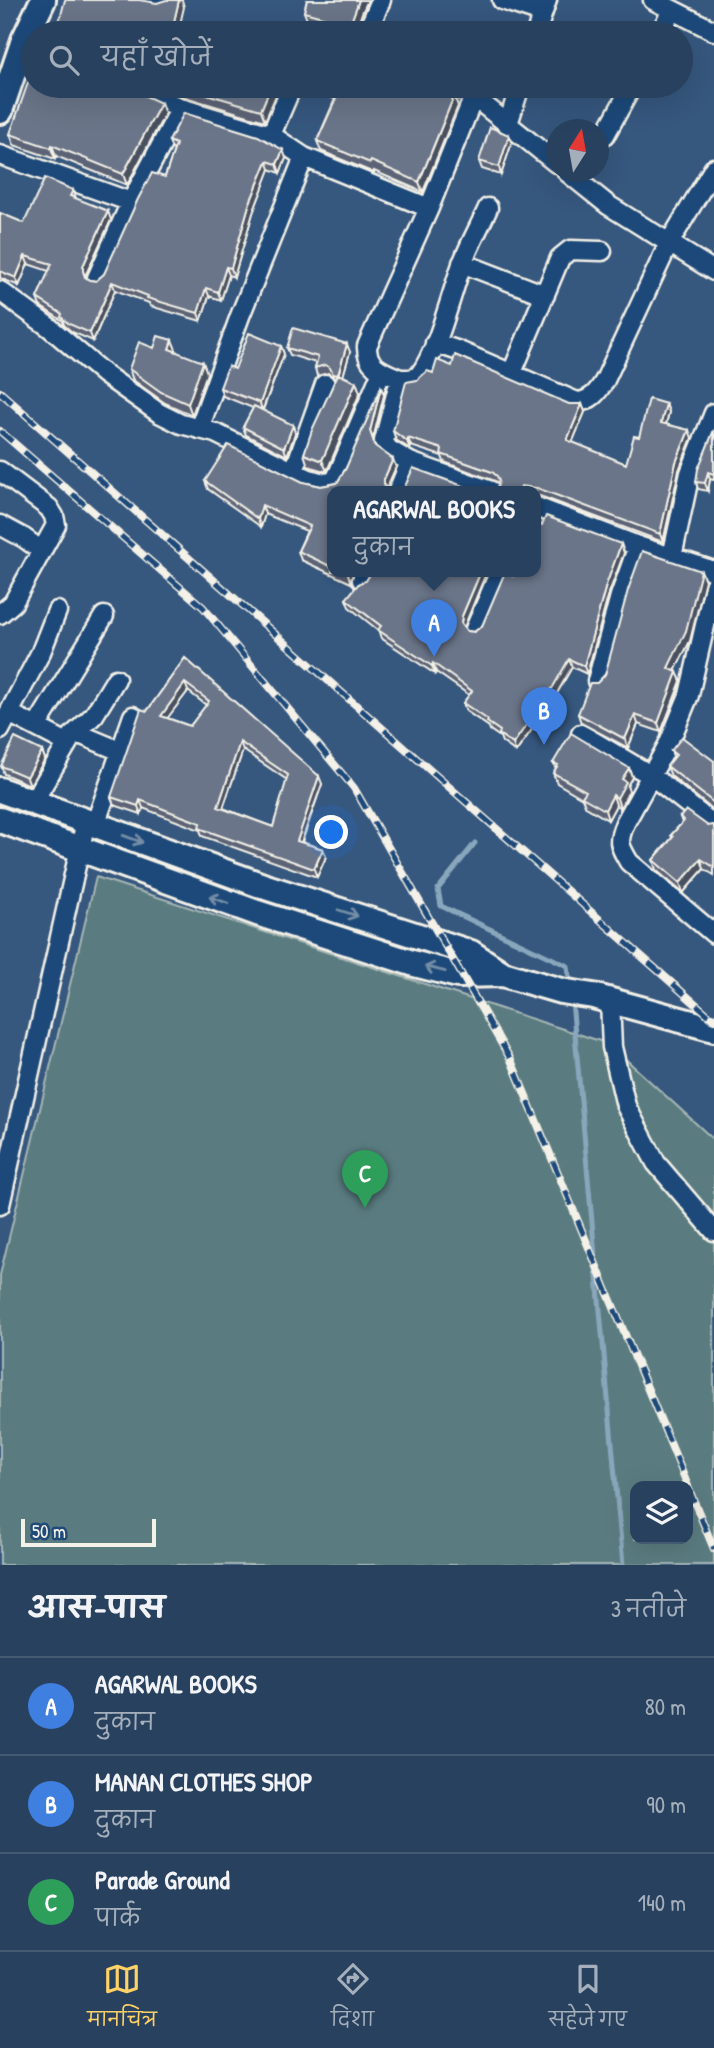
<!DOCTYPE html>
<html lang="hi">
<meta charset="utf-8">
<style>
body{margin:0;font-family:"Patrick Hand","Playpen Sans Deva",sans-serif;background:#344c67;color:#f1f3f6}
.controls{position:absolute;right:21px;bottom:21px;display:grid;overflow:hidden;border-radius:14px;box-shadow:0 7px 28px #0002}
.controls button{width:63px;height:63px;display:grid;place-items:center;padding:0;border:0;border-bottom:2px solid #445a73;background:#28415e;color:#f1f3f6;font:35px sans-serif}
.compass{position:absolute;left:546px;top:119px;width:63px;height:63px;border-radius:50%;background:#28415e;box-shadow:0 7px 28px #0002;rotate:11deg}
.scale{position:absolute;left:21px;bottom:18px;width:135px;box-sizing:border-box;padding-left:7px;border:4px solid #f4f1e8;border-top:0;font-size:19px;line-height:24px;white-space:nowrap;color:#f4f1e8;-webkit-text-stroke:5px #1f4a7a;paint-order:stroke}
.you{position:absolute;left:332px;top:833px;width:24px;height:24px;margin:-18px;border:5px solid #fff;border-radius:50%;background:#1a73e8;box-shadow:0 0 0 10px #1a73e833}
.badge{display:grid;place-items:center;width:46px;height:46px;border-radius:50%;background:#ffd166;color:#fff;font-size:23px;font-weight:700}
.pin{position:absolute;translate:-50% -58px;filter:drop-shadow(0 2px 4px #0008)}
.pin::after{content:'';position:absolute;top:37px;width:24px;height:21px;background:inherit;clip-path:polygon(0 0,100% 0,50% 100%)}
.popup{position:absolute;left:327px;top:486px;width:214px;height:91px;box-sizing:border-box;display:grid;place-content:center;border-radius:14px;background:#28415e;filter:drop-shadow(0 2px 5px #0005);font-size:23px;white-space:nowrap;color:#a5afbc}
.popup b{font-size:26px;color:#f1f3f6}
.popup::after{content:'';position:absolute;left:50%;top:100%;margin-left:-14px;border:14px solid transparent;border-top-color:#28415e}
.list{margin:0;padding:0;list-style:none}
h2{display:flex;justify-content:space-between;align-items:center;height:91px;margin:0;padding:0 28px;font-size:30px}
h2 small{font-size:23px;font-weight:400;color:#a5afbc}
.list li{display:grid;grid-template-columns:46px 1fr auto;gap:21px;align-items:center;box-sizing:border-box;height:98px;padding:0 28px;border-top:2px solid #445a73}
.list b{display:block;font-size:26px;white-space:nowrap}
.list p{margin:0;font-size:23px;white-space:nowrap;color:#a5afbc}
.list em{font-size:23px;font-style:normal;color:#a5afbc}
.icon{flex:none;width:38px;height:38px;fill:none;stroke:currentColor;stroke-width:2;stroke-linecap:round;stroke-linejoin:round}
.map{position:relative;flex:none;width:714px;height:1565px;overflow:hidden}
.search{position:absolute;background:#28415e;box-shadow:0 7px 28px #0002;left:21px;right:21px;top:21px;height:77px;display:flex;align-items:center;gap:18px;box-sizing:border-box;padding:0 24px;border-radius:38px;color:#a5afbc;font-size:26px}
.sheet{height:385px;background:#28415e}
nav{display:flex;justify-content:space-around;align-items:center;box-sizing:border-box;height:98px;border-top:2px solid #445a73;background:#28415e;font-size:19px;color:#a5afbc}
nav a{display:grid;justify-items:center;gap:4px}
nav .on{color:#ffd166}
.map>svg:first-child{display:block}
</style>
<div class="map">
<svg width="714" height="1565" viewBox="0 0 714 1565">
<rect width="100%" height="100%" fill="#36577e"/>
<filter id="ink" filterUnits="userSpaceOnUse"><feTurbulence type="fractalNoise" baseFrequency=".0143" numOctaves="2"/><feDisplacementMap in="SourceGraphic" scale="14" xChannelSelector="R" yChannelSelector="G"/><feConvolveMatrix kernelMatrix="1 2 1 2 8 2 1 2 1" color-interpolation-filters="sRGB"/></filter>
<g filter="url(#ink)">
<path fill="#5a7c80" stroke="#a7b6b4" stroke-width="2" fill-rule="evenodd" d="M96,877L609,1044L714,1140V1565H0V1275ZM635,1486H688V1539H635Z"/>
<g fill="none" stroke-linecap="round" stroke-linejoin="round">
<path stroke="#89a7bc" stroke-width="5" d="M475,843L438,889L441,906L568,966L570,984
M572,1001L623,1565"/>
<defs>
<path id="street" d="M146,0L162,3
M502,0L542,13
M653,0L714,31
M367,33L381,0
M536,33L547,0
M660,33L672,10
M130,86L181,108L271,135L304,157L429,208L367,346C366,367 384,372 400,379L384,441L388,449L410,462L491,491
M452,86L468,92L556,163
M508,124L520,86
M271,135L292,86
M605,135L632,86
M0,155L131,202L181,108
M567,172L608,205L714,271
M429,208L474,96
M462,263L545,295
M97,278L131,202
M0,291L49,327L104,374L159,413L181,424L215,433L309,479L323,483L334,482L339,472L382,371
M435,343L459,351L577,402C591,401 598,392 605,380L669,243L714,168
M511,375L560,258L570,250L602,251
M400,379C408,379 415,380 420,374C437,352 451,295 461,267C468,247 479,228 488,208
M199,429L240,316L304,157
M0,471L49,508L54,516L56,525L13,603L0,614
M294,471L325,384
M398,491L410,462
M536,507L638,546L714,571
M0,525L24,538L42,551
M672,557L690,473L714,413
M362,580L365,571
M714,586L689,695L670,741L625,823C617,842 619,845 629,862L714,934
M475,629L500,571
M597,681L620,596L638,546
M9,713L67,743
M36,727L104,616
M0,730L41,652L57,611
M77,733L120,751
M581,734L652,776L714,825
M33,802L72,736L94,715L116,679
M95,825L133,716
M610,1001L612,1047L626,1106L656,1163L714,1231
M0,1205L86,821"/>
<path id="secondary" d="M0,111L24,40L43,0
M0,790L266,887L471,953L503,974
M0,820L257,913L415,964L458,975L503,974L561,991L593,996L714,1029"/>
</defs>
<use href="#street" stroke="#f4f1e8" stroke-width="23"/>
<use href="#secondary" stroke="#f4f1e8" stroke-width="30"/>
<use href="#street" stroke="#1f4a7a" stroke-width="18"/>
<use href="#secondary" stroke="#1f4a7a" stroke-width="24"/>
<defs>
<path id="rail" d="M0,392L714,1020
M0,431L203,607L354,788L511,1060L688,1486
M688,1487L714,1549"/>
</defs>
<use href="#rail" stroke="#f4f1e8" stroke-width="8"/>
<use href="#rail" stroke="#1f4a7a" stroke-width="5" stroke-dasharray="16" stroke-linecap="butt"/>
</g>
<path fill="#5b6476" stroke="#f4f1e8" stroke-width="2" fill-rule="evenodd" d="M307,0H368L362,13L355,33H324L326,27L308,22L304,12Z
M158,86H280L265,121L185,97Z
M309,86H364L381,92H439L454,96L458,106L423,192L374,171V173L321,151L317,141L335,99L310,90Z
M74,95L161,103L165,114L127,185L56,156L55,159L14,145L10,134Z
M509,135L512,142L501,175L482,169L479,161Z
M169,141L286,158L280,173L270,169L253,213L234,277L229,275L221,300L209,296L201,321L150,306L149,303L115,290L93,341L72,332L64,325L63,321L40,306L37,298L49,271L28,264L19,286L0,278V213L24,223L75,198L111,220L86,274V277L90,280L96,281L104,274L165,177L174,150L172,149Z
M281,346L284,354L263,410L295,433L287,456L246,435L243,427L253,408L223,396L220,388L235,369Z
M154,348L176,352L207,373L192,415L165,403L133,380L129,369Z
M287,348L350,352L343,376L356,382L360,393L327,471H324L308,466L304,454L335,380L333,376L328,373L317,376L315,368L316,363L290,355Z
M384,395L373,439L375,447L396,467L387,490L332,491V571H353L351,583L301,560L298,551L307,531L265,514L261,527L208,489L205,481L303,482L321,486L337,483L346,468Z
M569,404H582L585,412L572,442L626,464L639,437L666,404L669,412L666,425L692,438L679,470L663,542L540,496H536V491H496L499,483L495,481L444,462L442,456L411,446L410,449L396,440L393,431Z
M714,430V480L710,479L708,491L698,489L696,482Z
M542,525L621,544L624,553L609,593L587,674L572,667L556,695L516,752L502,742L500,737L490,730L489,727L466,711L463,703L469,695L436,672L435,674L381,638L378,630L349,607L346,599L366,581L369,576L371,571H487L465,625L464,627L467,631L474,632L482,626Z
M701,571L705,580L690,641L675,671L681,681L661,732L638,724L628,748L581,723L578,714L597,683Z
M185,658L322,784L302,842L323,849L326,857L317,877L202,836L200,830L143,808L141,814L114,805L111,797L147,711ZM188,691L206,705L190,726L167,718ZM243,750L287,780L273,827L223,808Z
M42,751L45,759L30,785L4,774L1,766Z
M671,751L714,761V811L671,776L667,766L674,758Z
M553,763L629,768L632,777L627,786L629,791L620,808L616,805L608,820L586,807L582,798L557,783L553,773L556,769Z
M680,817L708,826L714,825V875L704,869L683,893L656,870L653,860L672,838L671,835L682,823Z"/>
<path fill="#4a5160" stroke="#f4f1e8" stroke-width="2" d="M179,0H182L184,7L178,33L173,26Z
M359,0H368L362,13L355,33H347Z
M271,86H280L265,121L261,110Z
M434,86H437L439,91L432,90Z
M454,96L458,106L423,192L419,182Z
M161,103L165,114L127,185L123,174Z
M509,135L512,142L501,175L499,167Z
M52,145L56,156L55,159L51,148Z
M283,150L286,158L280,173L277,164Z
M267,161L270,169L253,213L234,277L231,268L249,205Z
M73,190L76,198L70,196Z
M108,211L111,220L86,274V280L83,271V266Z
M25,256L28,264L19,286L16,278Z
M226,267L229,275L221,300L218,292Z
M112,282L115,290L93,341L90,333Z
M206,288L209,296L201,321L198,313Z
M172,340L177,352L169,349Z
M347,344L350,352L341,383L338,375Z
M281,346L284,354L262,411L260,403Z
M203,362L207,373L192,415L188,404Z
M356,382L360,393L327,471L322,460Z
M381,387L384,395L373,439L370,431Z
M582,404L585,412L570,448L567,440Z
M666,404L669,412L664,432L661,423Z
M293,425L295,433L287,456L284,448Z
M689,430L692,438L679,470L663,542L660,534L676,462Z
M408,438L411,446L410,449L407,441Z
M393,459L396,467L387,487V491L384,485V479Z
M708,472L710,479L708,491L705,483Z
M262,505L265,514L261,527L258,519Z
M621,544L624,553L609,593L587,674L584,666L606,585Z
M349,571H353L351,583L348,574Z
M481,571H487L465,625L464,631L461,623L462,616Z
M701,571L705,580L690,641L672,677L668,668Z
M569,659L572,667L556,695L516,752L513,744Z
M433,663L436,672L435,674L432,666Z
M677,672L681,681L661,732L658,723Z
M185,683L188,691L163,724L161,716Z
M635,715L638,724L628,748L625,739Z
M240,742L243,750L221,814L218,807Z
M42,751L45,759L30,785L27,777Z
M629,768L632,777L627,786L629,791L620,808L617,798L622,779Z
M319,776L322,784L299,848L297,841Z
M613,795L616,805L608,820L605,810Z
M140,800L143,808L141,814L138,806Z
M323,849L326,857L317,877L314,869Z
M701,859L704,869L683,893L680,883Z"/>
<path fill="#6a7489" stroke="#f4f1e8" stroke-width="2" fill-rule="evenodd" d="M65,0H139L157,3L166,0H179L173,26L193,33H56Z
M307,0H359L347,33H324L330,19L304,12Z
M29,80L33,81V86H46L74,95L78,86H124L161,103L123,174L52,145L51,148L10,134Z
M179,86H271L261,110Z
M323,86H364L381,92L383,86H434L432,90L454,96L419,182L371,161L370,163L317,141L339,92Z
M184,113L258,136L283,150L277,164L267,161L249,205L231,268L226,267L218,292L206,288L198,313L147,298L148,296L112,282L90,333L69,324L61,317L62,314L37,298L52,264L25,256L16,278L0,271V213L24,223L45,178L73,190L70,196L108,211L83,266V271L85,277L90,280L96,281L104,274L138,199L152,173L165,177L176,144L169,141Z
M490,127L509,135L499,167L479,161Z
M293,328L347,344L338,375L333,374L330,368L325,365L315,368L318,357L287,348Z
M249,333L281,346L260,403L220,388L228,366L235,369Z
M158,336L172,340L169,349L203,362L188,404L161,392L129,369L139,342L154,348Z
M455,355L569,404H582L567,440L626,464L634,436L639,437L649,399L666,404L661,423L689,430L676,462L660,534L537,488L521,486L519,491H496L499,481L497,476L492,472L441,454L442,449L408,438L407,441L393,431L406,382L417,380L427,371L433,373L437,360L452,366Z
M338,374L356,382L324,456L322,460H320L304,454L312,430Z
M381,387L370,431L375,446L393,459L384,479V485L388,491H332V567L298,551L310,526L262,505L258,519L205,481L228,445L303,482L321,486L337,483L346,468Z
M254,406L293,425L284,448L243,427Z
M714,430V474L708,472L705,483L696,482L698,469Z
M413,468L477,491H403Z
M546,516L621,544L606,585L584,666L569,659L553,687L513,744L499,734L500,731L487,722L488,720L463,703L472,691L433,663L432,666L378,630L381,626L346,599L359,583L366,581L369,576L371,571H481L462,616L461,623L467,631L474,632L482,626L505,572L513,576L515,571H536V523L542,525Z
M642,551L701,571L686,631L668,668L677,672L658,723L635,715L625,739L578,714L590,683H597L605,675L628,590Z
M185,658L319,776L297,841L323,849L314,869L199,828L200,823L140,800L138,806L111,797L141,709L147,711ZM185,683L209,701L190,726L161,716ZM240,742L288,775L273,827L218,807Z
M571,733L629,768L622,779L626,782L617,798L613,795L605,810L582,797L586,791L553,773L558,765L553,763Z
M682,737L714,761V803L667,766L676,755L671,751Z
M15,738L42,751L27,777L1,766Z
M686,810L708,826L714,825V867L701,859L680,883L653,860L673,837L671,835L684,821L680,817Z"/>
<defs><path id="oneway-shaft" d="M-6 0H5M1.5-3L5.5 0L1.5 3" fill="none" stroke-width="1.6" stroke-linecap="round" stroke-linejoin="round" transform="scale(1.75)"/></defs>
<g stroke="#748da6">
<use href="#oneway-shaft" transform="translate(133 839) rotate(20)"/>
<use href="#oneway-shaft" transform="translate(219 900) rotate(-160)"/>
<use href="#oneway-shaft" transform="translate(348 913) rotate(18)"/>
<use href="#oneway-shaft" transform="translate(435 969) rotate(-166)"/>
</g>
</g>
</svg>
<div class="controls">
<button><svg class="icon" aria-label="layers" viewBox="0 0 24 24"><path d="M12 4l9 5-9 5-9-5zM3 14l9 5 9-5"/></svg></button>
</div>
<svg class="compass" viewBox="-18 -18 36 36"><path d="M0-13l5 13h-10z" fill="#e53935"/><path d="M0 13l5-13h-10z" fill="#a5afbc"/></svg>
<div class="scale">50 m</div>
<div class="you"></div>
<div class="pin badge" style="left:434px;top:657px;background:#3f7fe0">A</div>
<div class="popup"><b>AGARWAL BOOKS</b>दुकान</div>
<div class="pin badge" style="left:544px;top:745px;background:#3f7fe0">B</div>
<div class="pin badge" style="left:365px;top:1208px;background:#2e9e5b">C</div>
<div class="search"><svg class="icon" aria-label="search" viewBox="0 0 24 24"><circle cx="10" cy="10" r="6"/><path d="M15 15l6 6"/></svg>यहाँ खोजें</div>
</div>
<section class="sheet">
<h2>आस-पास<small>3 नतीजे</small></h2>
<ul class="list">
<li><span class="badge" style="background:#3f7fe0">A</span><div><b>AGARWAL BOOKS</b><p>दुकान</p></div><em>80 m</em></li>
<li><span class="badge" style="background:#3f7fe0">B</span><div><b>MANAN CLOTHES SHOP</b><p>दुकान</p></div><em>90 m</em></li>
<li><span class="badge" style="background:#2e9e5b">C</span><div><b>Parade Ground</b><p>पार्क</p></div><em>140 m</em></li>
</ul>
</section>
<nav>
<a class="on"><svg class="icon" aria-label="map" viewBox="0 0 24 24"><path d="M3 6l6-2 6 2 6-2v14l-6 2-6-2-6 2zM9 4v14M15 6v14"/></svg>मानचित्र</a>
<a><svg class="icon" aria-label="directions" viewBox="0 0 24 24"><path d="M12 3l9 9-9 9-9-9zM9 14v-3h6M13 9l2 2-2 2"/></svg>दिशा</a>
<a><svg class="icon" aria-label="saved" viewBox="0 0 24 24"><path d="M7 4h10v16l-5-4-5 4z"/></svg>सहेजे गए</a>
</nav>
